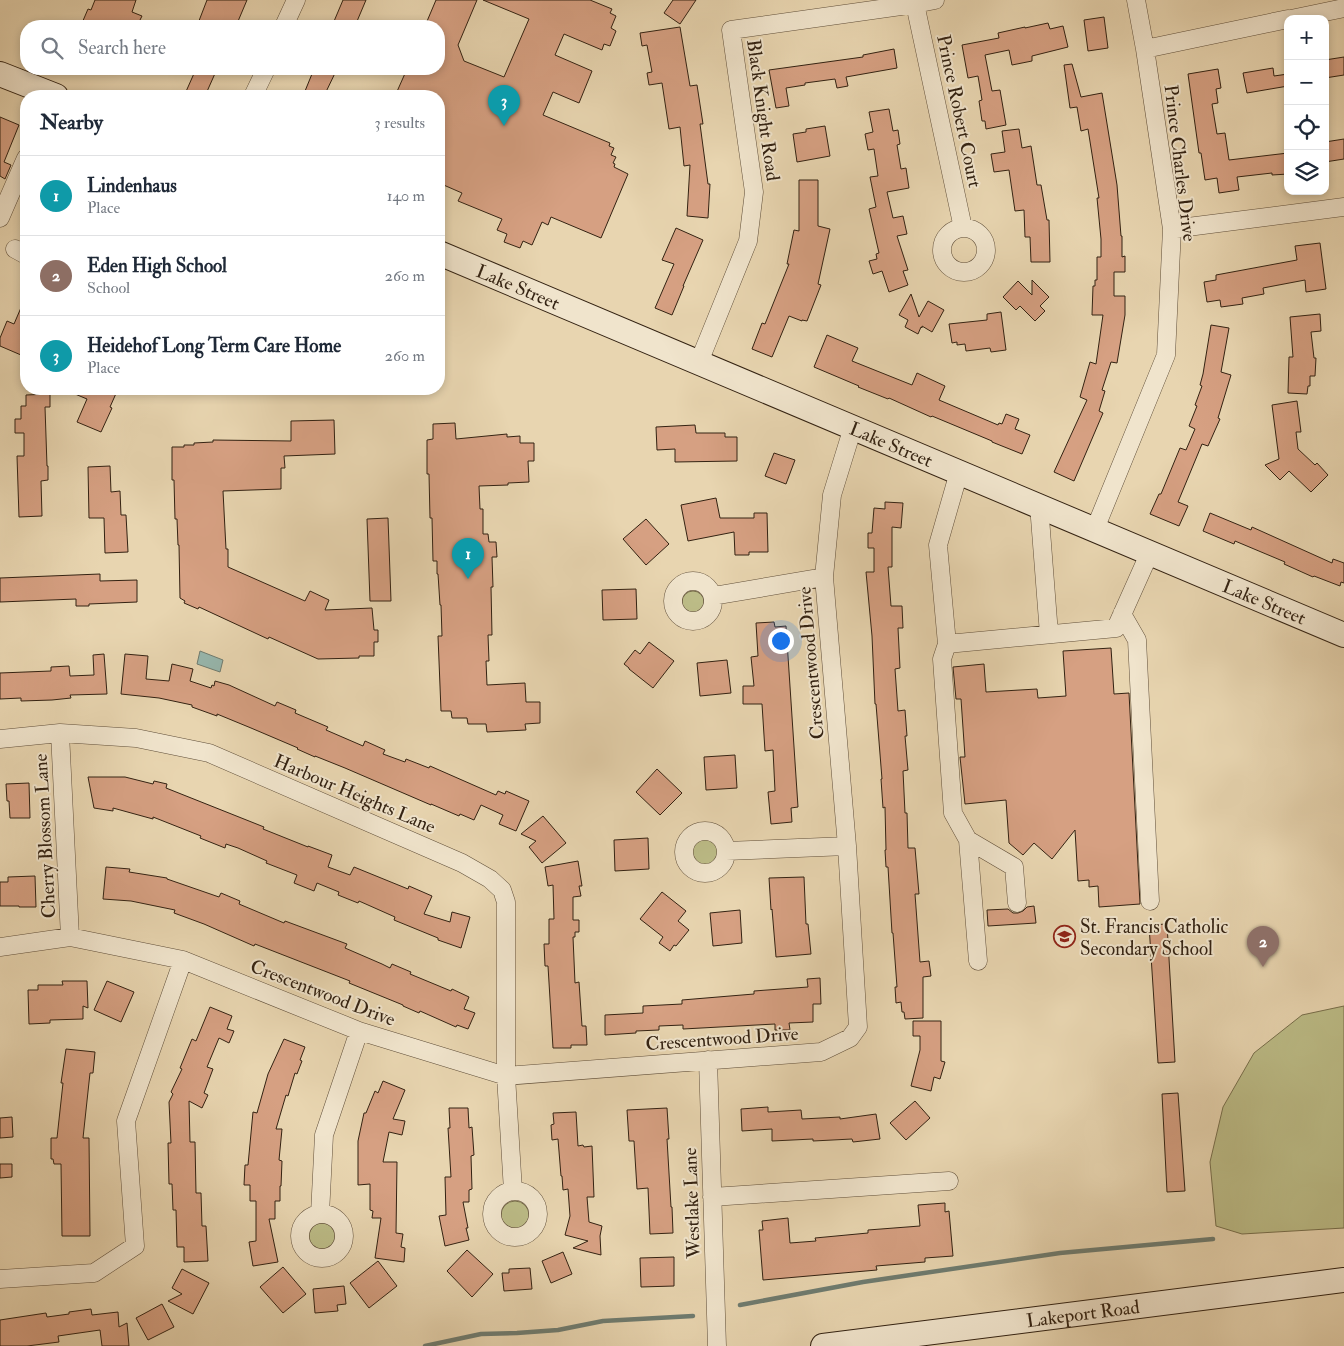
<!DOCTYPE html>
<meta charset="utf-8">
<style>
body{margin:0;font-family:"IM FELL Double Pica",serif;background:#f2f2f3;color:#1f2937}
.controls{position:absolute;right:15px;top:15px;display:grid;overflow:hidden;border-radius:10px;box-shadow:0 2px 8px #0003}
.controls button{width:45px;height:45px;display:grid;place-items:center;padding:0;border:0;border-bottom:1px solid #e0e1e3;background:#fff;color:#1f2937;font:25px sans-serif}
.you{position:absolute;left:780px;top:640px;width:18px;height:18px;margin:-12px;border:4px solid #fff;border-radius:50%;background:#1a73e8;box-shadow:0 0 0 8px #1a73e833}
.badge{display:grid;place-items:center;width:32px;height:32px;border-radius:50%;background:#8f2418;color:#fff;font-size:16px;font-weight:700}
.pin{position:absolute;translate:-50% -41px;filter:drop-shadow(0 1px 2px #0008)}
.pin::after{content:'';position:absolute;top:26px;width:18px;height:15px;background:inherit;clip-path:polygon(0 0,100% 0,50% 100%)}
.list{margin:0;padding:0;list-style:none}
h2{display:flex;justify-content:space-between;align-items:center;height:65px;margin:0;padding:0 20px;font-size:21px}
h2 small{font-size:16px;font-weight:400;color:#747a83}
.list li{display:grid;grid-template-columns:32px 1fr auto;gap:15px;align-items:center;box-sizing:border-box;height:80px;padding:0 20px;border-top:1px solid #e0e1e3}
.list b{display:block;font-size:19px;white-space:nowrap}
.list p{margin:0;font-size:16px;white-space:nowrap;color:#747a83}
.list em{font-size:16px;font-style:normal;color:#747a83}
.icon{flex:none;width:28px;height:28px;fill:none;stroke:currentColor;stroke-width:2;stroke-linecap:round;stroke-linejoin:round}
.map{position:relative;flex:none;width:1344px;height:1346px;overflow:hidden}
.search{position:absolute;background:#fff;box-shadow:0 2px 8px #0003;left:20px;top:20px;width:425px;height:55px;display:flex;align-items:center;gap:12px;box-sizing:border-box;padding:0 18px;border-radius:20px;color:#747a83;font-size:19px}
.panel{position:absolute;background:#fff;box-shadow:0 2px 8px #0003;left:20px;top:90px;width:425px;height:305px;border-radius:20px}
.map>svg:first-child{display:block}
</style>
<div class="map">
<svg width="1344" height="1346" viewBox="0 0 1344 1346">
<rect width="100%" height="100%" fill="#e8d5b0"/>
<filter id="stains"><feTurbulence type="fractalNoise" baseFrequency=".004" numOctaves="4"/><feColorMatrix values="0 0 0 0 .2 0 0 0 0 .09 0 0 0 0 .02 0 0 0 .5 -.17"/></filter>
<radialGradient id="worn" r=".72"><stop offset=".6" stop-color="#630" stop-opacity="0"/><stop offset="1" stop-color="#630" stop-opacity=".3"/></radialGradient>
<path fill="#bcbc87" stroke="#786f4c" d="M682 602a11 11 0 1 1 22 0a11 11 0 1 1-22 0Z
M692 852a13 13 0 1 1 26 0a13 13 0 1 1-26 0Z
M1344,1006V1228L1242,1234L1216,1226L1210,1162L1223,1107L1254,1053L1302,1015Z
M501 1215a14 14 0 1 1 28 0a14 14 0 1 1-28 0Z
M309 1236a13 13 0 1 1 26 0a13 13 0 1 1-26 0Z"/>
<path fill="#97b8af" stroke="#6f7c70" d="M200,651L223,660L220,672L197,664Z"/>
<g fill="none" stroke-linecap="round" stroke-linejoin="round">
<path stroke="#6f7c70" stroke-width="4.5" d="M740,1305L863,1282L1060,1253L1213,1239
M425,1346L481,1334L517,1333L558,1330L603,1321L693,1316"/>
</g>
<path fill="#d6a082" stroke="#332212" d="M95,0H136L132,12L142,16L137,26H89L82,23L88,9L91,10Z
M207,0H247L236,26H197Z
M343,0H366L355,26H332Z
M436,0H477L458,45L464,61L504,77L529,19L483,0H590L612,9L610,13L616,16L611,28L616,31L610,46L604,44L602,50L564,34L555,55L592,71L579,103L553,92L543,115L610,143L609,146L614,148L611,155L616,157L613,163L615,164L614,167L628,174L601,238L551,217L548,225L542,222L532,245L523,241L520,248L504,242L507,234L497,230L502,219L458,201L462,193L439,183V96H395L407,69H439V26H425Z
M673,0H696L680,24L664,13Z
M1104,17L1108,48L1088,51L1084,20Z
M1048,23L1050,29L1063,26L1068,47L1032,56V61L1012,65L1009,50L985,55L992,91L1000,90L1006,125L986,129L985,121H982L979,101L982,100L978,76L968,78L962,45L999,38L998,33L1025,27V28Z
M680,27L690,86L697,85L703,124H700L708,184H710L708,218L687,216L690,165L684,166L680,127L669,129L662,83L649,85L647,73L652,72L647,45L642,46L640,33Z
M894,49L897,68L846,77L848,86L837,88L835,79L805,83V85L786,88L789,106L776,108L769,70L863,57V55Z
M1344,57V75L1325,78V60Z
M1072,64L1081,97L1102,93L1117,185L1121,236H1122V257L1125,256V272H1114V296H1125V315L1117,363L1111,362L1102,390L1105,391L1099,411L1103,413L1074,481L1054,472L1087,400L1080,397L1090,362L1096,364L1103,315H1092L1093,286H1095V280H1097V257H1101V239L1097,198H1099L1088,129L1081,131L1077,107L1070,108L1064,65Z
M1273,68L1274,76L1288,74V86L1247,93L1243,73Z
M196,69H217L205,96H184Z
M314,69H337L324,96H303Z
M1218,69L1221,88L1216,89L1218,103L1212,104L1217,134L1225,133L1229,160L1288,153V174L1272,175V173L1237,177L1239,190L1219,193L1217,178L1205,180L1201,153H1199L1188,74Z
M889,109L893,131L898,130L900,144L897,145L901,169L906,168L909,188L887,192L893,218L903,216L907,234L897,236L908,270L903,271L908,285L889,292L882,271L873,274L869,261L877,259L876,254L879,253L869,209L876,207L870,177L878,176L874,149L868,150L865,134L873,132L869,112Z
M0,117L19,125L4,162L11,165L5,179L0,176Z
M825,126L830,156L797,162L793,134L806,132V129Z
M1019,129L1022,148L1031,146L1037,185H1041L1047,220H1049L1050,262H1031L1030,237H1025L1024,210L1015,211L1009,170L994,172L991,154L1005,152L1002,131Z
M1344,139V159L1325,162V142Z
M799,180H818V226L830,229L818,284L821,285L807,321L802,320V321L789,316L772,357L752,349L762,323L765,324L789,264H787L794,230L799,231Z
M676,228L703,240L683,286H684L672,315L655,308L674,264L662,260Z
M1320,243L1326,289L1306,292L1305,280L1263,288L1264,294L1242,298L1243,304L1221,307L1220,300L1207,302L1204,282L1216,280V275L1297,260L1295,246Z
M1032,280L1049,297L1040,306L1045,311L1035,321L1020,306L1016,310L1003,297L1018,281L1032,295Z
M911,294L919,317L928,301L944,310L932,332L922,326V328L921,327L918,334L905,327L908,320L899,315Z
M26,296V343L21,355L0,346V338L7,321L14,324Z
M1001,312L1006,350L991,352L990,348L966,351L965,344L957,345V342L952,343L949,324L987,320V314Z
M1320,314L1321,331L1311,332L1314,358H1316L1315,376H1310V386H1308L1307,394L1288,393L1289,357H1293L1290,317Z
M1211,325L1229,328L1221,372L1231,375L1218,418L1220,419L1208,446L1202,444L1178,502L1188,506L1179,526L1150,514L1159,494H1161L1180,448L1186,450L1195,429L1189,426L1197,406L1195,405L1202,386L1200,385L1203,374Z
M827,335L858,348L852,361L912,385L917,373L945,386L939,400L998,425L999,423L1002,424L1006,414L1019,419L1015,429L1030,435L1022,454L992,442V441L932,416L931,417L889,398L888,399L858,387L859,386L814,367Z
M63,389H118L110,407L112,408L101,432L77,422L87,399Z
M50,394V407H45L47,466H48V480L41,481L42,516L19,517L17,456H24V433H15V419H21V406H26V395Z
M1297,401L1301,432H1296L1298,449L1315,465L1317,463L1328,475L1311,492L1289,471L1280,480L1265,465L1279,459L1272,405Z
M334,420L335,454L284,456L285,468H281V489L223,491L226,549H228V567L305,601L310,591L329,600L325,610L372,608L374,630H378V642H374V656H359V658L318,659L269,637L268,639L199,607L198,609L184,603L185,601L180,598L179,545H178L177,519H175L174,480H172V447H184V445H194V443L213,442V440L291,441V421Z
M455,423L456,439L507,434V437L520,436V443H534V461H528L529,482L508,483V485L479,486L480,509H483V534H488L489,542H496L497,557H492L493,587H491L492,635H488L489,661H486L487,685L525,683L526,702H540V723L525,724L526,730L487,732L486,724H468L467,718H452L451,711H441L438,636H442L441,605H440L438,574H437V561H433L432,518H430L429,474H427V440L433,439V424Z
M695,425L696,433H725V437H737V461L675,462V449L657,450L656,427Z
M774,453L795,460L786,484L765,476Z
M110,466L111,492L120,491L121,515H126L128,552L105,553L104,518H89L88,467Z
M716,498L720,518H754V513H767L768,552H749V555H735L734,532L688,541L681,505Z
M885,502L903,503L901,528L892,527V567H888L891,606H902L903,628H898L900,668L895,669L898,711L905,710L907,736H905L908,770L903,771L905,813H907L908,848H915L919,894H915L920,962L929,961L931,976L923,977V1018L905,1019L904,1012H902L901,1002L896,1003L895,987H897L893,933H892L888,867H886L885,850H886L885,807L883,808L881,779H882L876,704H875L872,636L866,572H874V548H868V533H872L874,508L885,509Z
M1210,513L1251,530L1252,527L1332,563L1333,559L1344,563V583L1341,582L1340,586L1314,576L1313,577L1284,564L1285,562L1235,541L1234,544L1203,531Z
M388,518L391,601H370L367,519Z
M646,519L669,544L646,565L623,539Z
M100,574V581L137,580V602L89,604V606H76V599L0,602V578Z
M636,589L637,619L603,620L602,590Z
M774,622L775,627L786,626L798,807L791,808L792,822L771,824L768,792L775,791L773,750L765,751L762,704H743V686H754L751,657L758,656L756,623Z
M649,642L674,661L653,688L629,669V668L624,664L635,650L640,654Z
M1111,648L1114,694L1129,693L1140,904L1099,907L1098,886L1089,887V880L1078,881L1075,830L1052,859L1034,843L1023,855L1009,843L1006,800L965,804L960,757H965L961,699H956L953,667L984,664L986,692L1037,689L1038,698L1066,696L1063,651Z
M104,654L107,694L70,695L71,698L52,700L21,701V698L0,699V673L51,671V667L69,666L70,676L94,675L93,655Z
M125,654L148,656L146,679L169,681L172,664L193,669L190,681L211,688L212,685L214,686L215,681L229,685L275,706L277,702L296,710L295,713L328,727L326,730L363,746L365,741L385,750L383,754L405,762L406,759L429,768L430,766L496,795L498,791L505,794L506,791L529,801L516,831L499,824L503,815L481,805L474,820L460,814L459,816L431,804V805L345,768L315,756V757L297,749L298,748L251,728L217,714V716L192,707V705L159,698L121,694Z
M727,660L731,693L700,696L697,663Z
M735,755L737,788L706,790L704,757Z
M657,769L682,793L660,815L636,792Z
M88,777H125L153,784L154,781L167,784L166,788L264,827L263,829L308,847V846L332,855L328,867L350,875L354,867L408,889L409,886L432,896L424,914L450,922L452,912L470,917L461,948L438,940V938L394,920L395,917L359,901L358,903L338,895L339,892L317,883L314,891L294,883L297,875L266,863L267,861L238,848L226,844L225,848L200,838L201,836L153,817V819L113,808V811L94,808Z
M29,783L30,818H10L9,801H7L6,784Z
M543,816L566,843L542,863L529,847L536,841L521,834Z
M648,838L649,869L615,871L614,840Z
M578,861L582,886H579L581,896L573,897V920H579V932H575V937H573L575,983L579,982L582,1026H586L587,1045H571V1048H553L548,966H545L544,944H549V919H554L553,885L548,886L545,867Z
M106,867L130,869L129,872L167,878V879L219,897L221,893L240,901L239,904L284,923L285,921L347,944L345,948L382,964L390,968L392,964L411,972L410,974L451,991L452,989L469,997L464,1009L475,1013L468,1029L457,1025L456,1027L420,1011L419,1013L403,1006V1005L349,983L350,981L255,944L254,946L204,924L174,913L175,910L131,901L103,899Z
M35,876L36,907H19V906H0V882H8V877Z
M804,877L806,924H808L811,954L776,957L772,909L771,910L769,878Z
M662,892L686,911L678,921L689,930L676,946L674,945L670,951L659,943L663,937L640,919Z
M1034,906L1036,923L988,926L987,910L1008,909L1013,913H1018L1023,911L1027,907Z
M740,910L742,943L713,946L710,913Z
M1167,924L1175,1062L1158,1063L1149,925Z
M820,978L821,1004H813V1022L789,1023L790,1030H775V1024L683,1029V1025L659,1026V1030L636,1031V1033L605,1035V1015L643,1013V1006L682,1004V1000L754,994V991L808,987L807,979Z
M62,981H87L88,1008L83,1006V1019L50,1020V1023L29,1024L28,990H38V985H63Z
M107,981L134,992L121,1022L94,1010Z
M210,1007L232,1016L227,1029L234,1031L229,1043L219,1038L207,1067L213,1069L204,1093L208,1095L202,1108L189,1101L190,1142H195L196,1193H201L202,1226H206L208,1261L184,1262V1247H177L176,1210H173L172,1184H169L168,1143H171L169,1102L173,1094L171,1092L182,1069L180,1068L192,1039L196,1041Z
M913,1021H941V1061L945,1062L940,1079L934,1077L931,1091L911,1086L920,1050V1036H913Z
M284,1039L305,1047L300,1060L302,1061L297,1074L295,1073L288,1096L286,1095L276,1129H282L279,1160L282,1161L281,1186H280V1201H275V1219H269L278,1262L253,1266L249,1242L256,1241V1201H250V1185H244L245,1165H248L253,1112L257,1113L268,1074Z
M66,1049L95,1052L93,1073H90L83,1138H89L90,1236H62L61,1164H54L53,1159H51V1138H57L63,1083H61Z
M383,1081L405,1090L393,1119L405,1121L402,1135L389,1132L383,1162H397L396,1233L403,1234L401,1247L405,1248L404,1262L375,1258L381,1218H372L373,1211L370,1210V1184L358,1185V1141L364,1113H366L375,1091L378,1093Z
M1178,1093L1185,1191L1167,1192L1162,1094Z
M915,1101L930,1118L906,1140L890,1123Z
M768,1107V1112L801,1110L802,1119L840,1117V1119L876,1114L880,1139L853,1142L852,1139L813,1141V1139L772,1141V1129L742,1131L741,1109Z
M449,1108H468L469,1128L472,1127L474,1155L471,1156L472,1189L469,1190V1202H463L468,1228H466L469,1240L445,1246L439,1216L446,1215L445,1177H451L448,1128H450Z
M667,1108L669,1139H667L671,1207H672L673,1233L650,1234L648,1188L637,1189L634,1141H629L627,1110Z
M576,1112L578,1146L583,1145L584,1147L592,1146L594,1197H587L589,1222L602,1226L600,1236L601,1255L573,1248L588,1241L565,1235L570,1216L568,1189L563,1190L562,1176H561L558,1139L552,1140L551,1125L554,1124L553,1113Z
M12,1117L13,1137L0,1138V1118Z
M0,1164H12V1177L0,1178Z
M945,1203V1212L949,1211L953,1256L925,1258V1262L876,1266L877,1270L763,1280L759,1230H763L762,1221L788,1218L790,1243L816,1241L815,1238L868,1233V1230L920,1226L918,1205Z
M467,1250L493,1274L472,1297L447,1271Z
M563,1252L572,1274L551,1283L542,1261Z
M674,1257V1286L641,1287L640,1258Z
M378,1261L397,1286L369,1308L350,1283Z
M283,1267L306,1294L283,1313L260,1287Z
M530,1268L532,1289L504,1291L502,1273H509V1269Z
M182,1269L209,1283L193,1314L168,1301L182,1294L172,1288Z
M344,1286L346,1304L337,1305L338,1311L315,1313L313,1289Z
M162,1304L174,1327L148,1340L136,1318Z
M91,1309L92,1315L118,1312L119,1327L127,1323L129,1346H102L100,1330L58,1336L59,1342L27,1346H0V1320L46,1313L47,1317L69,1314V1312Z"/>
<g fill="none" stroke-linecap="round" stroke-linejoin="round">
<defs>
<path id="street" d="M915,4L963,228
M1291,19L1344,8
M284,26L296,0
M1145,49L1288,19
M253,96L266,69
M0,218L26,158
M942 250a22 22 0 1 1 44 0a22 22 0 1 1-44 0Z
M1172,229L1344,207
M15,249L26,255
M699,362L748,241L754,192L731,30L915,4L935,0
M959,472L938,545L947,644L1116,628L1150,552
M1039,505L1049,634
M1095,529L1166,355L1172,229L1145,49L1136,0
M673 601a20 20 0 1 1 40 0a20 20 0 1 1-40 0Z
M713,596L824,577
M1122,614L1137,640L1150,901
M947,644L942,659L953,813L968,840L978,961
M60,733L70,937
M0,739L60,733L136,738L209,753L462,863L490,879L502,890L506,902V1076L513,1191
M684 852a21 21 0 1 1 42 0a21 21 0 1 1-42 0Z
M968,840L1014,867L1017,903
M726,851L847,846
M0,947L70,937L183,960L359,1031L506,1076L821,1052L850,1038L858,1027L847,846L824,577L832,495L853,427
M708,1060L717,1346
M492 1214a23 23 0 1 1 46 0a23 23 0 1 1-46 0Z
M712,1197L949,1181
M300 1236a22 22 0 1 1 44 0a22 22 0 1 1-44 0Z
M320,1214L324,1135L359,1031
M0,1279L94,1273L135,1246L126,1121L183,960"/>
<g id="secondary">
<path d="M0,74L56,96"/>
<path id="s1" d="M439,253L1344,635"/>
<path id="s2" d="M823,1346L1344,1280"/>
</g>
</defs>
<use href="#street" stroke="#604f3a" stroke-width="19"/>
<use href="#secondary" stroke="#332212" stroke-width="26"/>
<use href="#street" stroke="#f0e4cc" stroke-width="18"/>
<use href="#secondary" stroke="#f0e4cc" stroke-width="24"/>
</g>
<defs>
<symbol id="school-ring" viewBox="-11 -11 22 22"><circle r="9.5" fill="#f0e4cc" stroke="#8f2418" stroke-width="1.5"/><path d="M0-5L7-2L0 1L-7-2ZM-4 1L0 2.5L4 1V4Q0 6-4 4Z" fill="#8f2418"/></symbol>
</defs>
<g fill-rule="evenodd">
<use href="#school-ring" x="1052" y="924" width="25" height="25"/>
</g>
<g text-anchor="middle" stroke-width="4" stroke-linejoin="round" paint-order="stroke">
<g font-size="19" fill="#332212" stroke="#f0e4cc">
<text transform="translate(764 110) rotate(82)" y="7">Black Knight Road</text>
<text transform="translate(960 111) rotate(78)" y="7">Prince Robert Court</text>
<text transform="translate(1181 163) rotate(83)" y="7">Prince Charles Drive</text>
<text dy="7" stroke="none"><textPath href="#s1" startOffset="86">Lake Street</textPath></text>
<text dy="7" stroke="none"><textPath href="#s1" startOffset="491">Lake Street</textPath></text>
<text dy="7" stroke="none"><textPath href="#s1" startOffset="896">Lake Street</textPath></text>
<text transform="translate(810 663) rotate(-95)" y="7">Crescentwood Drive</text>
<text transform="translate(355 793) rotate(23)" y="7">Harbour Heights Lane</text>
<text transform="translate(44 836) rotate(-93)" y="7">Cherry Blossom Lane</text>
<text transform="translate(323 992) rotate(21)" y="7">Crescentwood Drive</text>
<text transform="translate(722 1038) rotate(-4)" y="7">Crescentwood Drive</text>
<text transform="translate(691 1203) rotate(-92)" y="7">Westlake Lane</text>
<text dy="7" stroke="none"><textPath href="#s2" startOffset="262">Lakeport Road</textPath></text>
</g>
<g font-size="19" fill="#332212" stroke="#f0e4cc" text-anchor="start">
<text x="1080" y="933">St. Francis Catholic<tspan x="1080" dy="22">Secondary School</tspan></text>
</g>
</g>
<rect width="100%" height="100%" filter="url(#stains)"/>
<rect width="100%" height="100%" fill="url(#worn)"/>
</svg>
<div class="controls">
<button>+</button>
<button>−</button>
<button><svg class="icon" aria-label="locate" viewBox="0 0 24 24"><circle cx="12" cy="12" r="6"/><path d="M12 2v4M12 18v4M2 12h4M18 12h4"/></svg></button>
<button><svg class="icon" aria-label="layers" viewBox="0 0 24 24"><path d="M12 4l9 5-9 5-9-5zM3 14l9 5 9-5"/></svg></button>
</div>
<div class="you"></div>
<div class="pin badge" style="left:468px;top:579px;background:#0f9aa8">1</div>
<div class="pin badge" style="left:1263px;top:967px;background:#8d6e63">2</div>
<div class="pin badge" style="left:504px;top:126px;background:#0f9aa8">3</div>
<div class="search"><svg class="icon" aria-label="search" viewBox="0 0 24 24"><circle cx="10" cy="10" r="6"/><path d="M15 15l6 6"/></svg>Search here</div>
<section class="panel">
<h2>Nearby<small>3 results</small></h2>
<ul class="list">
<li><span class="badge" style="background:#0f9aa8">1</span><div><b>Lindenhaus</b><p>Place</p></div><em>140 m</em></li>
<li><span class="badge" style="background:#8d6e63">2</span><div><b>Eden High School</b><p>School</p></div><em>260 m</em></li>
<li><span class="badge" style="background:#0f9aa8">3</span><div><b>Heidehof Long Term Care Home</b><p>Place</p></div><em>260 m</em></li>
</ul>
</section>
</div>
